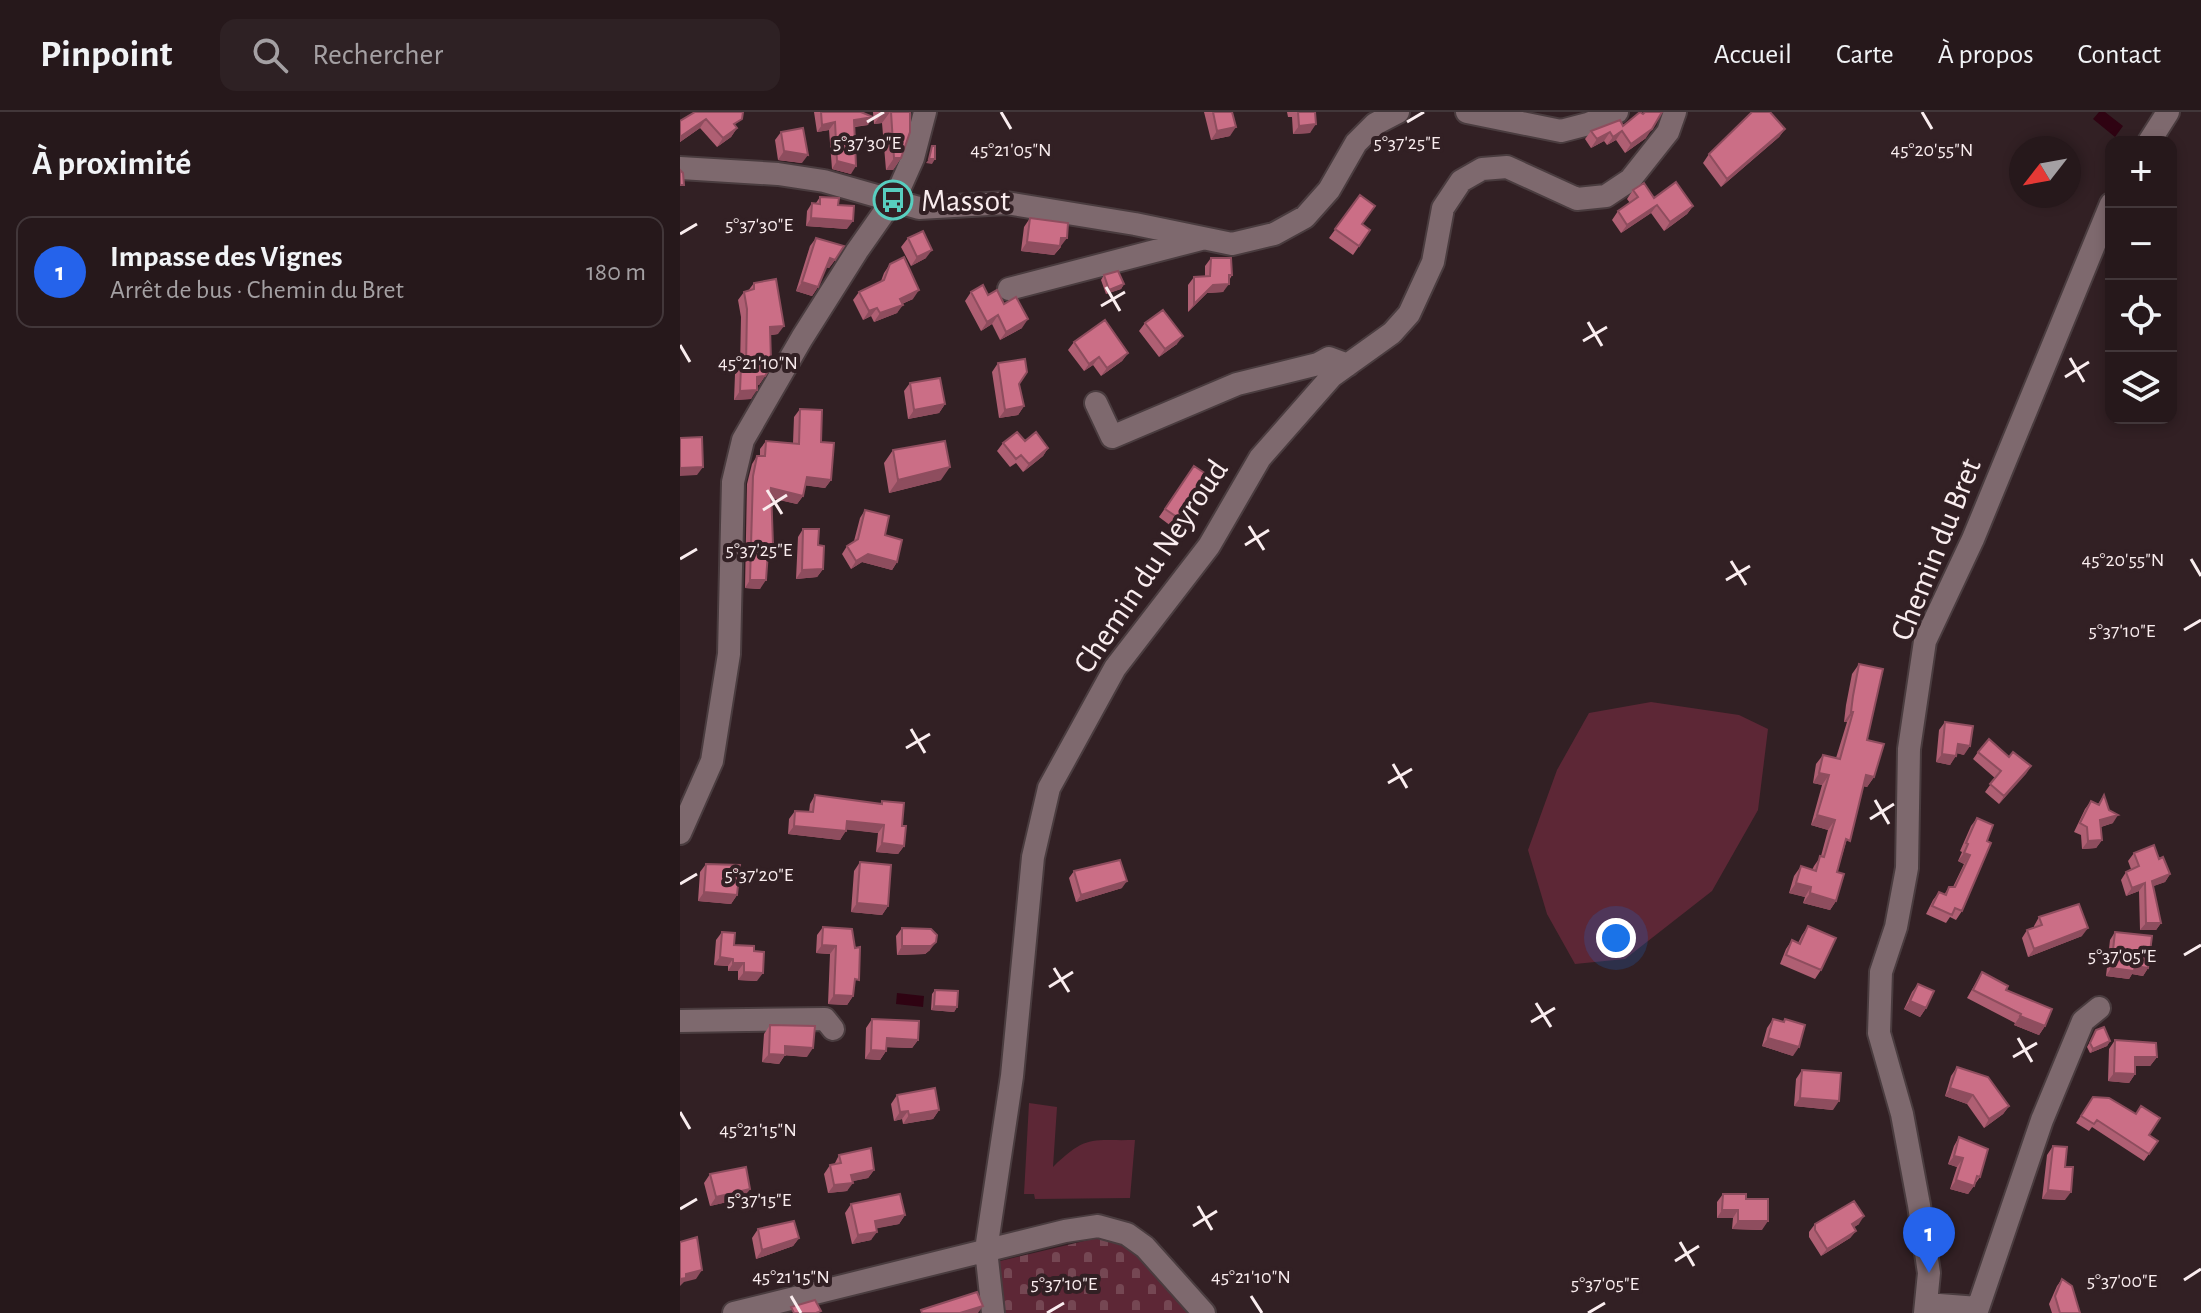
<!DOCTYPE html>
<html lang="fr">
<meta charset="utf-8">
<style>
body{margin:0;font-family:"Alegreya Sans",sans-serif;background:#2e2124;color:#f1f3f6}
.controls{position:absolute;right:24px;top:24px;display:grid;overflow:hidden;border-radius:16px;box-shadow:0 4px 12px #0003}
.controls button{width:72px;height:72px;display:grid;place-items:center;padding:0;border:0;border-bottom:2px solid #42373a;background:#26181b;color:#f1f3f6;font:40px sans-serif}
.compass{position:absolute;left:1329px;top:24px;width:72px;height:72px;border-radius:50%;background:#26181b;box-shadow:0 4px 12px #0003;rotate:239deg}
.you{position:absolute;left:936px;top:826px;width:28px;height:28px;margin:-20px;border:6px solid #fff;border-radius:50%;background:#1a73e8;box-shadow:0 0 0 12px #1a73e833}
.badge{display:grid;place-items:center;width:52px;height:52px;border-radius:50%;background:#2563eb;color:#fff;font-size:26px;font-weight:700}
.pin{position:absolute;translate:-50% -66px;filter:drop-shadow(0 2px 4px #0008)}
.pin::after{content:'';position:absolute;top:42px;width:28px;height:24px;background:inherit;clip-path:polygon(0 0,100% 0,50% 100%)}
.list{margin:0;padding:0;list-style:none}
h2{display:flex;justify-content:space-between;align-items:center;height:104px;margin:0;padding:0 32px;font-size:34px}
h2 small{font-size:26px;font-weight:400;color:#a4a0a3}
.list li{display:grid;grid-template-columns:52px 1fr auto;gap:24px;align-items:center;box-sizing:border-box;height:112px;margin:0 16px 16px;padding:0 16px;border:2px solid #42373a;border-radius:16px}
.list b{display:block;font-size:30px;white-space:nowrap}
.list p{margin:0;font-size:26px;white-space:nowrap;color:#a4a0a3}
.list em{font-size:26px;font-style:normal;color:#a4a0a3}
.icon{flex:none;width:44px;height:44px;fill:none;stroke:currentColor;stroke-width:2;stroke-linecap:round;stroke-linejoin:round}
.map{position:relative;flex:none;width:1521px;height:1201px;overflow:hidden}
header{display:flex;align-items:center;gap:48px;box-sizing:border-box;height:112px;padding:0 40px;background:#26181b;border-bottom:2px solid #42373a}
header strong{font-size:38px}
nav{display:flex;gap:44px;margin-inline-start:auto;font-size:28px}
.search{width:560px;height:72px;background:#2e2124;display:flex;align-items:center;gap:20px;box-sizing:border-box;padding:0 28px;border-radius:16px;color:#a4a0a3;font-size:30px}
main{display:flex}
aside{flex:1;background:#26181b}
.map>svg:first-child{display:block}
</style>
<header>
<strong>Pinpoint</strong>
<div class="search"><svg class="icon" aria-label="search" viewBox="0 0 24 24"><circle cx="10" cy="10" r="6"/><path d="M15 15l6 6"/></svg>Rechercher</div>
<nav><a>Accueil</a><a>Carte</a><a>À propos</a><a>Contact</a></nav>
</header>
<main>
<aside>
<h2>À proximité<small></small></h2>
<ul class="list">
<li><span class="badge">1</span><div><b>Impasse des Vignes</b><p>Arrêt de bus · Chemin du Bret</p></div><em>180 m</em></li>
</ul>
</aside>
<div class="map">
<svg width="1521" height="1201" viewBox="0 0 1521 1201">
<defs>
<pattern id="cemetery-stones" width="16" height="16" patternUnits="userSpaceOnUse" patternTransform="scale(2)"><rect width="16" height="16" fill="#5d2736"/><path d="M2 7V4a2 2 0 0 1 4 0v3zM10 15v-3a2 2 0 0 1 4 0v3z" fill="#754753"/></pattern>
</defs>
<rect width="100%" height="100%" fill="#322024"/>
<path fill="#5d2736" d="M971,590L1059,603L1088,617L1078,698L1032,779L945,847L895,852L867,802L848,738L877,658L909,601Z
M349,991L377,995L373,1055C406,1023 410,1029 455,1028L450,1086L355,1087L354,1082H344Z"/>
<path fill="url(#cemetery-stones)" d="M421,1125L447,1133L509,1198V1201H317L312,1151Z"/>
<path fill="#2f0312" d="M1419,0H1425L1443,14L1435,25L1413,7Z
M217,881L244,884L243,895L216,892Z"/>
<g fill="none" stroke-linecap="round" stroke-linejoin="round">
<defs>
<path id="minor" d="M787,0L881,19L908,12L937,0
M1469,30L1488,0
M0,56L98,62L144,69L239,96L326,91L455,112L552,132L594,122L625,105L649,78L676,31L695,12L718,0
M329,177L521,127
M416,291L432,325L557,272L638,252L649,246L668,253
M0,721L32,649L49,542L53,370L63,328L122,226L177,139L217,82L233,46L245,0
M0,909L145,907L153,917
M1246,1192L1298,1196L1362,1008L1403,909L1419,896
M54,1201L385,1119L418,1114L447,1122L465,1135L524,1201
M313,1201L306,1138L332,964L353,745L369,676L435,556L529,434L580,346L652,264L712,221L729,202L753,150L763,96L781,69L802,57L827,55L897,87L926,84L950,68L988,20L995,0
M1245,1201L1249,1161L1239,1093L1222,1002L1199,921L1201,860L1216,815L1227,756L1229,637L1245,529L1293,427L1431,92"/>
</defs>
<use href="#minor" stroke="#4a3c3f" stroke-width="26"/>
<use href="#minor" stroke="#7e696e" stroke-width="22"/>
</g>
<path fill="#af5f73" d="M15,0L56,15L57,16L51,25L37,35L20,16L0,30V9Z
M134,0H181L188,13L175,15L171,62L152,57L149,18L137,20Z
M193,0H231L221,46L213,58H206L202,11L194,12Z
M524,0H552L550,24L531,28Z
M607,0H635L630,21L613,22L612,5H608Z
M943,14L966,26L945,41L936,28L927,33L924,29L911,36L905,27L911,19Z
M1105,17L1099,25L1041,75L1023,51L1029,42Z
M101,20L122,51L98,48L95,28Z
M953,78L974,86L1013,94L1007,102L984,119L971,101L941,121L932,108L938,99L950,91L947,87Z
M680,83L682,112L690,118L673,143L649,126Z
M140,85L158,93L167,117L126,114L127,99L132,91H136Z
M350,106L381,135L374,143L341,139L344,115Z
M136,126L155,148L149,156L146,155L138,175L132,184L116,179L130,134Z
M228,126L246,146L231,154L221,135Z
M531,146L552,163L543,180L527,181L508,200V173L514,165L525,164V154Z
M210,152L233,187L222,192L217,201L194,210L191,204L183,208L173,188L179,180L201,169L204,161Z
M424,163L444,172L441,177L426,182L421,168Z
M74,171L98,222L91,223L85,264L79,273H77L71,287L54,288L55,262L60,256L61,205L58,188L64,180L68,179Z
M291,180L308,183L324,192L342,216L320,228L312,212L301,219L285,189Z
M465,211L497,232L479,245L459,219Z
M394,230L448,241L442,249L421,264L413,253L404,259L388,238Z
M318,251L339,272L344,294L338,303L319,306L312,260Z
M230,271L265,292L259,301L228,307L224,279Z
M120,297L141,330L151,368L145,376L125,373L123,384L117,392L92,386L88,446L80,477L65,476L67,372L72,352L77,344H80V337L86,329L113,331L114,305Z
M345,329L368,336L363,344L343,360L336,351L330,355L317,339L323,331Z
M213,338L261,368L209,381L204,351Z
M514,354L526,362L491,414L479,405Z
M185,398L205,423L217,450L212,458L182,450L171,457L162,442L167,434L174,429L180,406Z
M123,417L138,433L143,457L137,465L116,467L118,425Z
M1179,552L1187,628L1194,665L1187,675L1183,674L1157,760L1156,789L1150,798L1123,791L1125,785L1109,781L1114,764L1121,754L1132,758L1134,754L1141,744L1148,718L1131,713L1142,673L1133,671L1136,652L1143,643L1156,646L1167,610H1164L1166,593L1172,562Z
M1265,610L1284,643L1277,641L1270,653L1256,650L1259,618Z
M1298,640L1351,654L1319,692L1305,680L1315,666L1293,647Z
M135,683L200,692L202,689L222,714L224,734L218,742L196,740L198,721L166,717L160,728L108,722L109,707L115,699L129,700L130,692Z
M1424,683L1433,711L1421,715L1422,728L1416,736L1402,737L1401,723L1394,720L1405,697L1411,689L1418,692Z
M1297,706L1282,799L1276,808L1270,805L1266,811L1246,802L1253,788L1259,780L1264,783L1269,775H1273L1284,752L1278,749L1282,740L1280,739L1291,714Z
M1454,741L1479,747L1490,762L1485,770L1473,774L1481,811L1476,818H1460L1459,779L1446,784L1441,768L1446,760L1451,757L1448,749Z
M180,750L208,794L202,803L171,800L174,759Z
M26,752L57,783L51,792L18,789L20,760Z
M394,759L442,776L396,790L389,766Z
M1359,805L1402,824L1348,845L1342,826L1347,818L1354,815V814Z
M1128,814L1141,858L1135,867L1100,852L1106,837L1112,828L1118,831L1122,823Z
M143,815L172,817L173,884L167,893L148,892L150,842L136,841L137,823Z
M222,816L250,838L245,842L217,843L216,824Z
M42,820L54,833L74,839L77,869L58,868V859H48V854L34,853L36,828Z
M1435,820L1468,856L1463,864L1452,862L1449,867L1426,864L1430,828Z
M1302,860L1365,914L1359,923L1334,913L1335,911L1287,886Z
M1238,872L1246,896L1240,905L1224,897L1232,880Z
M255,878L277,895L274,900L251,898L252,882Z
M192,907L238,928L232,936L206,935V939L200,948L185,947L186,916Z
M1093,907L1103,910L1105,907L1113,944L1082,934L1087,916Z
M90,913L127,945L105,943L99,952L82,950L84,922Z
M1416,918L1430,929L1427,934L1410,941L1407,935Z
M1435,928L1477,945L1470,954H1455V962L1449,971L1428,969L1429,937Z
M1277,955L1329,994L1323,1002L1304,1016L1287,992L1265,984L1271,964Z
M1122,958L1153,998L1114,994L1116,967Z
M217,983L259,998L253,1007L223,1012L222,1007L214,1009L211,992Z
M1413,985L1478,1029L1464,1049L1412,1015L1409,1019L1396,1011Z
M1279,1025L1300,1065L1288,1082L1270,1077L1277,1055L1268,1052L1274,1034Z
M1373,1034L1385,1055V1088L1362,1087L1367,1043Z
M159,1043L194,1058L188,1066L172,1069L167,1079L148,1081L144,1062L150,1053H154Z
M30,1062L64,1086L30,1094L24,1071Z
M1043,1082L1082,1118L1052,1117L1053,1106H1037V1090Z
M171,1092L225,1103L219,1112L196,1116L191,1128L172,1132L165,1101Z
M1135,1112H1179L1174,1115L1176,1119L1170,1126L1141,1144L1129,1125V1120Z
M78,1117L119,1126L113,1134L76,1147L72,1126Z
M1382,1167L1400,1201H1372L1369,1192L1377,1174Z"/>
<path fill="#8e4d5e" d="M203,0H210L202,11L194,12Z
M193,5L188,13L169,15L174,8Z
M26,7L20,16L0,30V25Z
M155,10L149,18L137,20L142,13Z
M636,12L630,21L613,22L619,14Z
M556,15L550,24L531,28L537,19Z
M57,16L51,25L37,35L43,26Z
M972,17L966,26L945,41L951,32Z
M1105,17L1099,25L1041,75L1047,67Z
M942,19L936,28L927,33L933,25Z
M930,20L924,29L911,36L917,27Z
M104,39L128,43L122,51L98,48Z
M214,46H221L213,58H206Z
M249,47H255L252,52L246,51Z
M157,49L176,54L171,62L152,57Z
M977,93L971,101L941,121L947,113Z
M1013,94L1007,102L984,119L990,110Z
M131,106L173,109L167,117L126,114Z
M381,126H387L374,143L341,139L347,130Z
M252,138L246,146L231,154L237,145Z
M150,146L155,148L149,156L144,155Z
M122,170L138,175L132,184L116,179Z
M444,172L441,177L426,182L429,178Z
M549,172L543,180L527,181L508,200L514,192L533,173Z
M239,178L233,187L214,195L220,187Z
M223,193L217,201L194,210L200,201Z
M197,196L191,204L183,208L189,199Z
M318,203L312,212L301,219L307,210Z
M348,207L342,216L320,228L326,220Z
M104,214L98,222L84,224L90,215Z
M503,224L497,232L479,245L485,237Z
M448,241L442,249L421,264L427,256Z
M419,245L413,253L404,259L409,252Z
M85,264L79,273L71,274L77,265Z
M77,278L71,287L54,288L60,279Z
M265,292L259,301L228,307L234,298Z
M344,294L338,303L319,306L325,298Z
M368,336L363,344L343,360L349,352Z
M23,355L17,363L0,364V356Z
M270,355L261,368L209,381L218,368Z
M127,365L151,368L145,376L122,373Z
M91,376L123,384L117,392L85,385Z
M188,442L217,450L212,458L182,450L171,457L176,449Z
M143,457L137,465L116,467L122,458Z
M70,468H86L80,477L65,476Z
M1171,600H1173L1167,610H1164Z
M1278,632L1290,634L1284,643L1272,640Z
M1262,642L1276,644L1270,653L1256,650Z
M1351,654L1346,662L1319,692L1324,684Z
M1139,661L1149,663L1142,673L1133,671Z
M1186,663L1194,665L1187,675L1179,673Z
M1137,703L1155,708L1148,718L1131,713Z
M1438,703L1433,711L1414,717L1420,708Z
M167,709L204,713L198,721L161,717Z
M114,714L166,719L160,728L108,722Z
M1422,728L1416,736L1402,737L1408,729Z
M202,731L224,734L218,742L196,740Z
M1284,741L1290,743L1284,752L1278,749Z
M1490,762L1485,770L1466,777L1472,769Z
M447,769L442,776L396,790L401,783Z
M1116,771L1131,775L1125,785L1109,781Z
M1465,771L1459,779L1446,784L1452,776Z
M24,780L57,783L51,792L18,789Z
M1130,781L1156,789L1150,798L1123,791Z
M177,791L208,794L202,803L171,800Z
M1466,811H1481L1476,818H1460Z
M1408,816L1402,824L1348,845L1354,837Z
M256,830L250,838L245,842L217,843L222,834Z
M142,833L156,834L150,842L136,841Z
M40,845L53,847L48,854L34,853Z
M53,851H64L58,859H48Z
M1455,854L1468,856L1463,864L1452,862L1449,867L1426,864L1431,856Z
M64,860L83,861L77,869L58,868Z
M154,883L173,884L167,893L148,892Z
M1230,889L1246,896L1240,905L1224,897Z
M254,894L277,895L274,900L251,898Z
M1340,904L1365,914L1359,923L1334,913Z
M207,926L238,928L232,936L201,935Z
M1088,926L1119,935L1113,944L1082,934Z
M1430,929L1427,934L1410,941L1413,937Z
M105,934L133,936L127,945L100,943H105L99,952L82,950L89,942Z
M191,938L206,939L200,948L185,947Z
M1455,945H1477L1470,954H1449Z
M1434,961L1455,962L1449,971L1428,969Z
M1270,976L1293,983L1287,992L1265,984Z
M1120,986L1159,989L1153,998L1114,994Z
M1329,994L1323,1002L1304,1016L1309,1007Z
M259,998L253,1007L223,1012L229,1003Z
M228,999L222,1007L214,1009L220,1000Z
M1274,1044L1283,1046L1277,1055L1268,1052Z
M194,1058L188,1066L165,1071L171,1063Z
M1276,1068L1294,1074L1288,1082L1270,1077Z
M173,1071L167,1079L148,1081L154,1073Z
M70,1077L64,1086L30,1094L36,1085Z
M1368,1078L1391,1080L1385,1088L1362,1087Z
M1042,1098H1058L1053,1106H1037Z
M225,1103L219,1112L189,1118L195,1109Z
M1184,1104L1179,1112L1167,1120L1172,1112Z
M1058,1109H1088L1082,1118L1052,1117Z
M1176,1119L1170,1126L1141,1144L1147,1137Z
M197,1120L191,1128L172,1132L178,1123Z
M119,1126L113,1134L76,1147L82,1138Z
M22,1158L16,1167L4,1170L0,1174V1167L6,1162Z
M303,1194L298,1201H280Z"/>
<path fill="#cb6e86" stroke="#8e4d5e" stroke-width="2" d="M15,0H63L62,7L54,12L57,16L43,26L26,7L0,25V9Z
M141,0H181L193,5L174,8L176,54L157,49L155,10L142,13Z
M211,0H230V20L221,46H214Z
M533,0H552L556,15L537,19Z
M618,0H635L636,12L619,14Z
M960,0L963,2L965,0H982L972,17L951,32L942,19L933,25L930,20L917,27L911,19L940,8L943,14Z
M1072,0H1090L1105,17L1047,67L1029,42Z
M123,16L128,43L104,39L101,20Z
M252,34H255V47H249Z
M0,58L3,61L4,73H0Z
M996,70L1013,94L990,110L977,93L947,113L938,99L958,85L953,78L964,71L974,86Z
M680,83L695,94L682,112L690,118L679,134L655,117Z
M140,85L159,86L158,93L174,94L173,109L131,106L132,91L140,92Z
M350,106L388,111L387,126H381L380,134L347,130Z
M243,119L252,138L237,145L228,126Z
M136,126L164,134L155,148L150,146L138,175L122,170Z
M224,145L239,178L220,187L223,193L200,201L197,196L189,199L179,180L204,168L210,152Z
M531,146H551L552,163H549V172L533,173L514,192V165L530,164Z
M438,159L444,172L429,178L424,163Z
M96,167L104,214L90,215L91,249H94L85,264L77,265V278L60,279L61,254L66,253L67,197L64,180L74,177V171Z
M303,173L308,183L317,178L324,192L336,185L348,207L326,220L318,203L307,210L291,180Z
M483,198L503,224L485,237L465,211Z
M425,208L448,241L427,256L419,245L409,252L394,230Z
M345,247L347,260L339,272L344,294L325,298L318,251Z
M260,266L265,292L234,298L230,271Z
M120,297L142,298L141,330L154,331L151,368L127,365L123,384L91,376L93,433L92,440H88L86,468H70L73,364L77,344H85L86,329L119,332Z
M337,320L345,329L356,320L368,336L349,352L341,343L336,347L323,331Z
M22,325L23,355L0,356V326Z
M265,329L270,355L218,368L213,338Z
M514,354L526,362L497,405L485,397Z
M185,398L209,404L205,423L222,428L217,450L188,442L176,449L167,434L178,427Z
M123,417H139L138,433L144,434L143,457L122,458Z
M1179,552L1203,557L1187,628L1204,632L1194,665L1186,663L1170,729L1166,727L1157,760L1164,762L1156,789L1130,781L1131,775L1116,771L1121,754L1136,759L1140,744L1144,745L1155,708L1137,703L1149,663L1139,661L1143,643L1160,647L1173,600H1171L1173,584Z
M1265,610L1293,614L1290,634L1278,632L1276,644L1262,642Z
M1309,627L1329,645L1333,640L1351,654L1324,684L1310,672L1321,659L1298,640Z
M135,683L202,692V689L224,691L222,714H226L224,734L202,731L204,713L167,709L166,719L114,714L115,699L133,700Z
M1424,683L1429,698L1438,703L1420,708L1422,728L1408,729L1407,715L1400,711L1411,689L1419,693Z
M1297,706L1313,713L1307,729L1311,731L1282,799L1275,796L1272,803L1252,794L1259,780L1266,783L1269,775H1275L1290,743L1284,741L1288,732L1286,731Z
M1474,733L1479,747L1483,745L1490,762L1472,769L1481,811H1466L1465,771L1452,776L1446,760L1459,754L1454,741Z
M440,748L447,769L401,783L394,759Z
M180,750L211,753L208,794L177,791Z
M26,752L60,753L57,783L24,780Z
M1399,792L1408,816L1354,837L1347,818L1362,813L1359,805Z
M1128,814L1156,826L1141,858L1106,843L1112,828L1120,832Z
M143,815L172,817L175,836L180,835L179,868L175,867L173,884L154,883L156,834L142,833Z
M222,816L251,817L257,823L256,830L251,834H222Z
M42,820L55,821L54,833L74,834V839L84,840L83,861L64,860V851H53V847L40,845Z
M1435,820L1472,824L1468,856L1455,854L1454,859L1431,856Z
M1302,860L1328,874L1326,878L1372,897L1365,914L1340,904L1341,902L1293,878Z
M1238,872L1254,879L1246,896L1230,889Z
M255,878L278,879L277,895L254,894Z
M192,907L239,909L238,928L207,926L206,939L191,938Z
M1093,907L1104,910L1105,907L1125,913L1119,935L1088,926Z
M90,913L135,914L133,936L105,934V943L89,942Z
M1424,915L1430,929L1413,937L1410,931L1416,918Z
M1435,928L1476,931L1477,945H1455V962L1434,961Z
M1277,955L1308,965L1329,994L1309,1007L1293,983L1270,976Z
M1122,958L1161,961L1159,989L1120,986Z
M255,976L259,998L229,1003L228,999L220,1000L217,983Z
M1413,985L1429,986L1456,1002L1461,994L1480,1006L1469,1023L1478,1029L1469,1042L1417,1008L1414,1012L1401,1004Z
M1279,1025L1308,1037L1300,1065L1297,1064L1294,1074L1276,1068L1283,1046L1274,1044Z
M1373,1034L1387,1035L1385,1055H1393L1391,1080L1368,1078Z
M191,1036L194,1058L171,1063L173,1071L154,1073L150,1053L161,1051L159,1043Z
M66,1055L70,1077L36,1085L30,1062Z
M220,1082L225,1103L195,1109L197,1120L178,1123L171,1092Z
M1043,1082H1066V1087H1088V1109H1058V1098H1042Z
M1174,1089L1184,1104L1172,1112L1176,1119L1147,1137L1135,1118V1112Z
M114,1109L119,1126L82,1138L78,1117Z
M17,1125L22,1158L6,1162V1166L0,1167V1130Z
M1382,1167L1392,1174L1400,1201H1380L1375,1184Z
M297,1180L303,1194L280,1201H242L241,1198Z
M135,1188L141,1199L136,1201H114L111,1195Z"/>
<path fill="none" stroke="#faedef" stroke-width="3" d="M321,0L331,17M1242,0L1252,17M187,10L204,0M727,10L744,0M0,122L17,112M426,175L440,199M421,194L445,180M908,210L922,234M903,229L927,215M0,233L10,250M1390,246L1404,270M1385,265L1409,250M87,378L102,402M83,398L107,383M569,414L584,438M565,433L589,418M0,447L17,437M1511,447L1521,464M1051,449L1066,473M1046,468L1070,454M1504,518L1521,508M231,617L245,641M226,636L250,622M713,652L727,676M708,671L732,657M1195,688L1209,712M1190,707L1214,692M0,772L17,762M1504,843L1521,833M374,856L389,880M369,875L393,860M856,891L871,915M851,910L875,896M1338,926L1352,950M1333,945L1357,931M0,1000L10,1017M518,1094L532,1118M0,1097L17,1087M513,1114L537,1099M1000,1130L1014,1154M995,1149L1019,1134M1504,1168L1521,1157M111,1184L121,1201M571,1184L582,1201M367,1201L384,1191M908,1201L925,1191"/>
<defs>
<symbol id="bus-ring" viewBox="-11 -11 22 22"><circle r="9.5" fill="#322024" stroke="#58cebf" stroke-width="1.5"/><path d="M-5-6H5V4H4V6H2V4H-2V6H-4V4H-5ZM-3.5-4V0h7V-4ZM-3.5 1.2v1.5H-2V1.2ZM2 1.2v1.5H3.5V1.2Z" fill="#58cebf"/></symbol>
</defs>
<g fill-rule="evenodd">
<use href="#bus-ring" x="191" y="66" width="44" height="44"/>
</g>
<g text-anchor="middle" stroke-width="8" stroke-linejoin="round" paint-order="stroke">
<g font-size="32" fill="#faedef" stroke="#322024" text-anchor="start">
<text x="241" y="99">Massot</text>
</g>
<g font-size="32" fill="#faedef" stroke="#322024">
<text transform="translate(1255 437) rotate(-68)" y="11">Chemin du Bret</text>
<text transform="translate(470 454) rotate(-56)" y="11">Chemin du Neyroud</text>
</g>
</g>
<g font-size="20" text-anchor="middle" fill="#faedef" stroke="#322024" stroke-width="8" stroke-linejoin="round" paint-order="stroke">
<text x="187" y="37">5°37'30"E</text>
<text x="727" y="37">5°37'25"E</text>
<text x="1252" y="44">45°20'55"N</text>
<text x="331" y="44">45°21'05"N</text>
<text x="79" y="119">5°37'30"E</text>
<text x="78" y="257">45°21'10"N</text>
<text x="79" y="444">5°37'25"E</text>
<text x="1443" y="454">45°20'55"N</text>
<text x="1442" y="525">5°37'10"E</text>
<text x="79" y="769">5°37'20"E</text>
<text x="1442" y="850">5°37'05"E</text>
<text x="78" y="1024">45°21'15"N</text>
<text x="79" y="1094">5°37'15"E</text>
<text x="111" y="1171">45°21'15"N</text>
<text x="571" y="1171">45°21'10"N</text>
<text x="1442" y="1175">5°37'00"E</text>
<text x="384" y="1178">5°37'10"E</text>
<text x="925" y="1178">5°37'05"E</text>
</g>
</svg>
<div class="controls">
<button>+</button>
<button>−</button>
<button><svg class="icon" aria-label="locate" viewBox="0 0 24 24"><circle cx="12" cy="12" r="6"/><path d="M12 2v4M12 18v4M2 12h4M18 12h4"/></svg></button>
<button><svg class="icon" aria-label="layers" viewBox="0 0 24 24"><path d="M12 4l9 5-9 5-9-5zM3 14l9 5 9-5"/></svg></button>
</div>
<svg class="compass" viewBox="-18 -18 36 36"><path d="M0-13l5 13h-10z" fill="#e53935"/><path d="M0 13l5-13h-10z" fill="#a4a0a3"/></svg>
<div class="you"></div>
<div class="pin badge" style="left:1249px;top:1161px">1</div>
</div>
</main>
